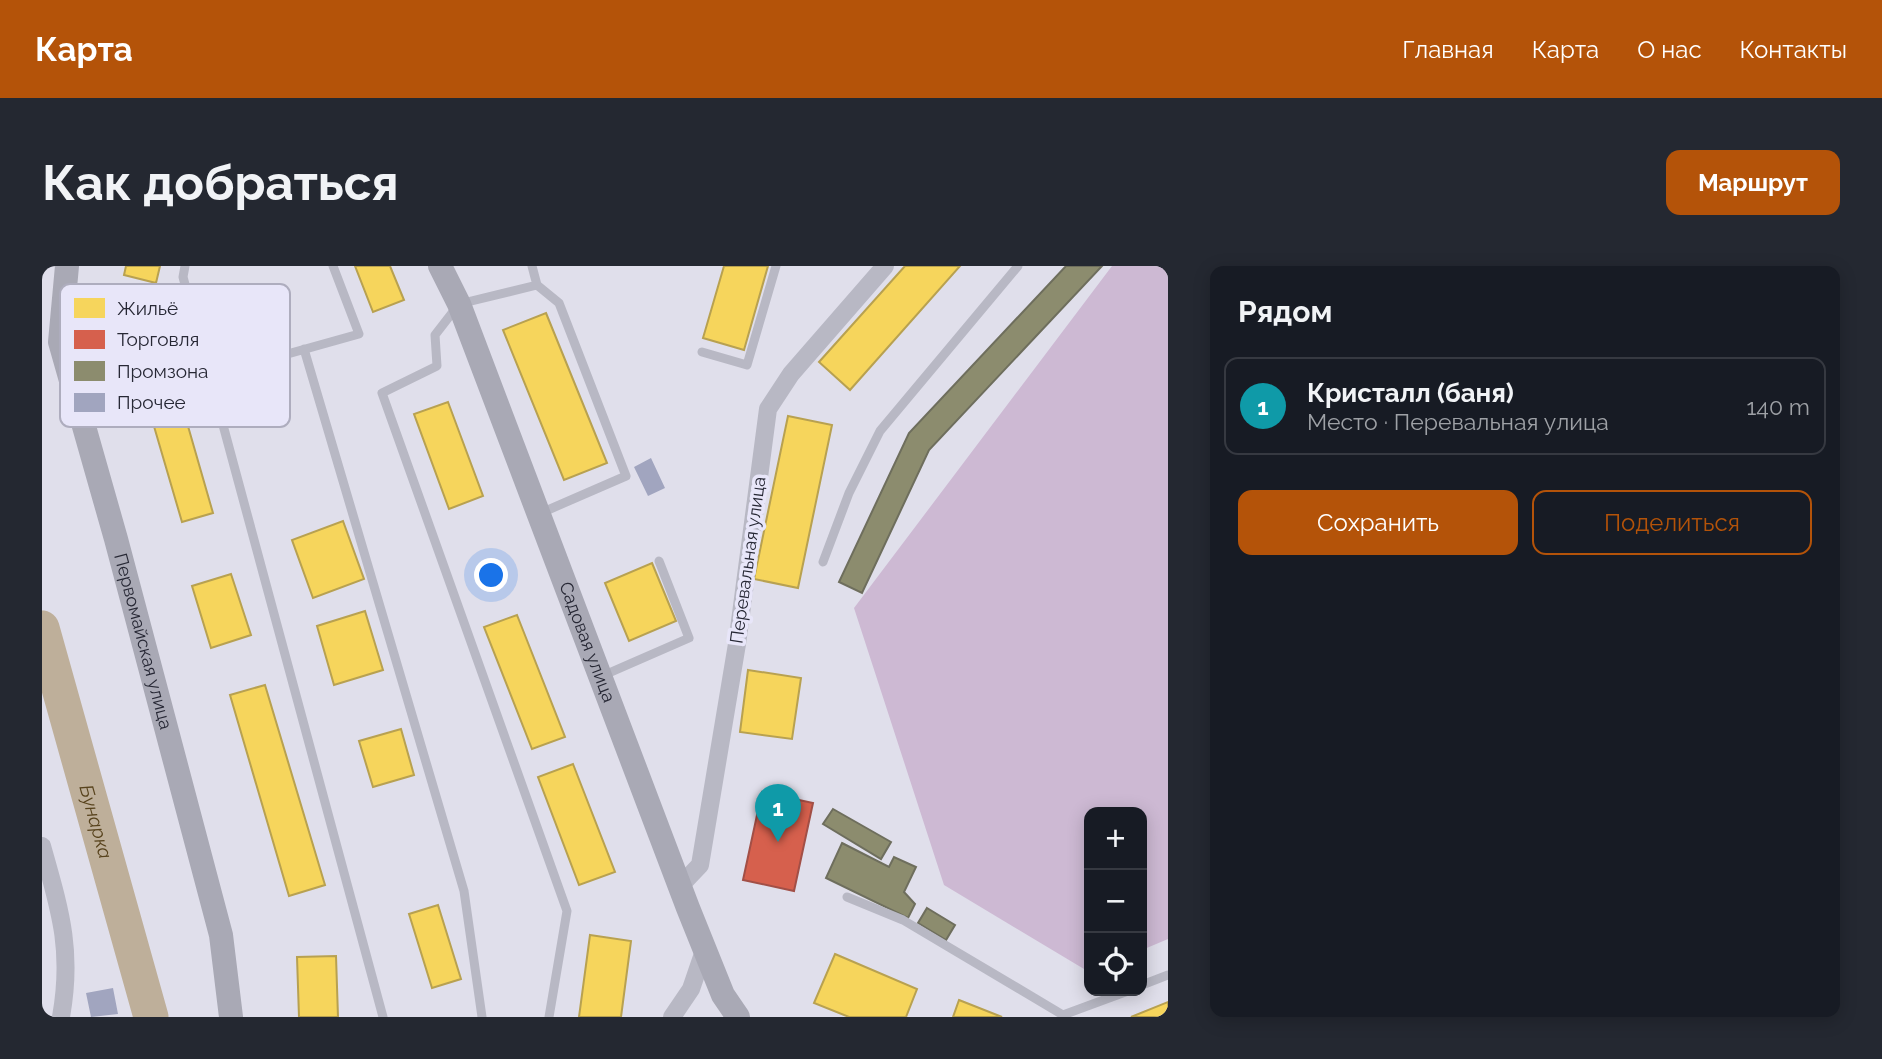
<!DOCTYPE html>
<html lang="ru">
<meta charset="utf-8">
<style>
body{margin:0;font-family:Raleway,sans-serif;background:#242831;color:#f1f3f6}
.controls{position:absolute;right:21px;bottom:21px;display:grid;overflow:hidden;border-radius:14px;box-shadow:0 4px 18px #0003}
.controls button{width:63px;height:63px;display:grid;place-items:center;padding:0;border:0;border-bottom:2px solid #363941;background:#171b24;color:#f1f3f6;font:35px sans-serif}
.you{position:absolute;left:450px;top:310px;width:24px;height:24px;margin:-18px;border:5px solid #fff;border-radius:50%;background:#1a73e8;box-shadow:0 0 0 10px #1a73e833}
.badge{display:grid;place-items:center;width:46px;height:46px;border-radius:50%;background:#b45309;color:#fff;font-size:23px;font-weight:700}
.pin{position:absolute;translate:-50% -58px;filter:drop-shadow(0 2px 4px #0008)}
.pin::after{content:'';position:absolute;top:37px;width:24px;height:21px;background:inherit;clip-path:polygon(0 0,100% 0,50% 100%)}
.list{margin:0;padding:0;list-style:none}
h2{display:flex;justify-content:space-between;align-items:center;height:91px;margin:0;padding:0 28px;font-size:30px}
h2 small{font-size:23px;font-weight:400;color:#9ea1a6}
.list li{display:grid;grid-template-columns:46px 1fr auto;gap:21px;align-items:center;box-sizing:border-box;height:98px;margin:0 14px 14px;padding:0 14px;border:2px solid #363941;border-radius:14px}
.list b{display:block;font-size:26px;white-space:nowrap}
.list p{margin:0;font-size:23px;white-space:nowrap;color:#9ea1a6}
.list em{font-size:23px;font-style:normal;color:#9ea1a6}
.actions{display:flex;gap:14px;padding:21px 28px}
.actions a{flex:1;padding:16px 0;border:2px solid #b45309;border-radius:14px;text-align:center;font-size:24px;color:#b45309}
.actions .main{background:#b45309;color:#fff}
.icon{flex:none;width:38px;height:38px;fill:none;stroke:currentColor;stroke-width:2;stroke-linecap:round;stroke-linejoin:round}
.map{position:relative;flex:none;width:1126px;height:751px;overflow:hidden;border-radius:14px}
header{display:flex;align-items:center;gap:42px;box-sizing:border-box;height:98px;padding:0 35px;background:#b45309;color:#fff}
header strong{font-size:33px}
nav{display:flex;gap:38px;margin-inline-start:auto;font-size:24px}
.intro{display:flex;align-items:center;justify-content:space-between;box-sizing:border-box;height:168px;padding:0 42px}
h1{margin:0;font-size:49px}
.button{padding:18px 32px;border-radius:14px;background:#b45309;color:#fff;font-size:24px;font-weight:700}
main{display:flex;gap:42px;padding:0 42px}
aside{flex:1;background:#171b24;border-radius:14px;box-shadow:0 4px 18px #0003}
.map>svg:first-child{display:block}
</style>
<header>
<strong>Карта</strong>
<nav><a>Главная</a><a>Карта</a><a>О нас</a><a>Контакты</a></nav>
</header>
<div class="intro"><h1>Как добраться</h1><a class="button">Маршрут</a></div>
<main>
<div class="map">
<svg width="1126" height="751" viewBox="0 0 1126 751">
<rect width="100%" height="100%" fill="#e0dfeb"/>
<path fill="#cdb9d3" d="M1070,0H1126V673L1100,684V546H1047V706L902,619L812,342Z"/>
<path fill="#f6d55c" stroke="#b8a150" stroke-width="2" d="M84,0H118L114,17L82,9Z
M313,0H348L362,34L331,46Z
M682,0H726L702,84L661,72Z
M863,0H918L808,124L777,96Z
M112,42L171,247L140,256L80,51Z
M504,47L565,197L522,214L461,64Z
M406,136L441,230L407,243L372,148Z
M746,150L790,159L756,322L712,313Z
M301,255L322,313L271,332L250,274Z
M610,297L634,355L587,375L563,317Z
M189,308L209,369L169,382L150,320Z
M323,345L341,404L292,419L275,360Z
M475,349L523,471L490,483L442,361Z
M706,404L759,412L750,473L698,466Z
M223,419L283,619L247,630L188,429Z
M359,463L372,509L331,521L317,475Z
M531,498L573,606L537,619L496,511Z
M396,639L419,713L390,722L367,648Z
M548,669L589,675L579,751H537Z
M793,688L875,723L864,751H807L772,737Z
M294,690L296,751H257L255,691Z
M917,734L960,751H911Z
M1126,736V751H1089Z"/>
<path fill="#d6604d" stroke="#a24f46" stroke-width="2" d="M720,526L771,537L752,625L701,614Z"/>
<path fill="#8c8c6e" stroke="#6e6e5d" stroke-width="2" d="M1024,0H1060L887,184L820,327L797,316L867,167Z
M791,543L849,576L839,593L781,558Z
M800,577L847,601L852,591L874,601L862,626L873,638L866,652L784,612Z
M885,642L913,659L904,674L876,657Z"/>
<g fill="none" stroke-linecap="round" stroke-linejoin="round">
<path stroke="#beaf9a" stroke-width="35" id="s1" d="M0,362L109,751"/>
</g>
<path fill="#a1a5bf" d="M609,192L623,222L606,230L592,201Z
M71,722L76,748L49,751L44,727Z"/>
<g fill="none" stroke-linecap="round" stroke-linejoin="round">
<path stroke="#b8b8c4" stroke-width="9" d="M143,0L141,11L341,751
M490,0L495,19
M262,83L422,625L440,751
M660,86L705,99L734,0
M167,110L317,68L291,0
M499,247L584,210L517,37L495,19L417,38L393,69L395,100L340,127L525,645L507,751
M781,296L807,227L838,165L976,0
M560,410L647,372L617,295
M805,631L861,654L1021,749
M1100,719L1126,709
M1021,749L1086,725"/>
<path stroke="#b8b8c4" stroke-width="18" d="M0,580C18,644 31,684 19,751
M638,620L658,599L695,378L726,143L749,108L843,0
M630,751L649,723L663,682"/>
<g stroke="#a9a9b5" stroke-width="24">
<path id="s2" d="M25,0L18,76L74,273L179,669L189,751"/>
<path id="s3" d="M398,0L417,38L646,642L681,729L696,751"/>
</g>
</g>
<g text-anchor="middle" stroke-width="7" stroke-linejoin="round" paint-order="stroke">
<g font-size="18" fill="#272835" stroke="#e8e6f9">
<text transform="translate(706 294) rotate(-82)" y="6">Перевальная улица</text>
<text dy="6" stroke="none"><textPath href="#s2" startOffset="387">Первомайская улица</textPath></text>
<text dy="6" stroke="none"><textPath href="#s3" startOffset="404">Садовая улица</textPath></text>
</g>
<g font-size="19" font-style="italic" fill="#57421c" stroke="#e8e6f9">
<text dy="7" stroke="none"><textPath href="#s1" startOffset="201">Бунарка</textPath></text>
</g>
</g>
<rect x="18" y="18" width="230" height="143" rx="10" fill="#e8e6f9" stroke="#aeadbe" stroke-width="2"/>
<rect x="32" y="32" width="31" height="20" fill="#f6d55c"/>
<rect x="32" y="64" width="31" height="19" fill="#d6604d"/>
<rect x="32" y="95" width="31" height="20" fill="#8c8c6e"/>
<rect x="32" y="127" width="31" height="19" fill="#a1a5bf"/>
<g font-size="19" fill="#272835">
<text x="75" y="49">Жильё</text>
<text x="75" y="80">Торговля</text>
<text x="75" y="112">Промзона</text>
<text x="75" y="143">Прочее</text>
</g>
</svg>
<div class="controls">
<button>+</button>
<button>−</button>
<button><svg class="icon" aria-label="locate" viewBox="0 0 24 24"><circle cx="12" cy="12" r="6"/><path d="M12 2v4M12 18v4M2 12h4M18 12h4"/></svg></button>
</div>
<div class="you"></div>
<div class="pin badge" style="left:736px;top:576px;background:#0f9aa8">1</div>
</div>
<aside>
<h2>Рядом<small></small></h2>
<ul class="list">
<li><span class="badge" style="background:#0f9aa8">1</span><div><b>Кристалл (баня)</b><p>Место · Перевальная улица</p></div><em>140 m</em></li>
</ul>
<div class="actions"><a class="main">Сохранить</a><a>Поделиться</a></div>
</aside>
</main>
